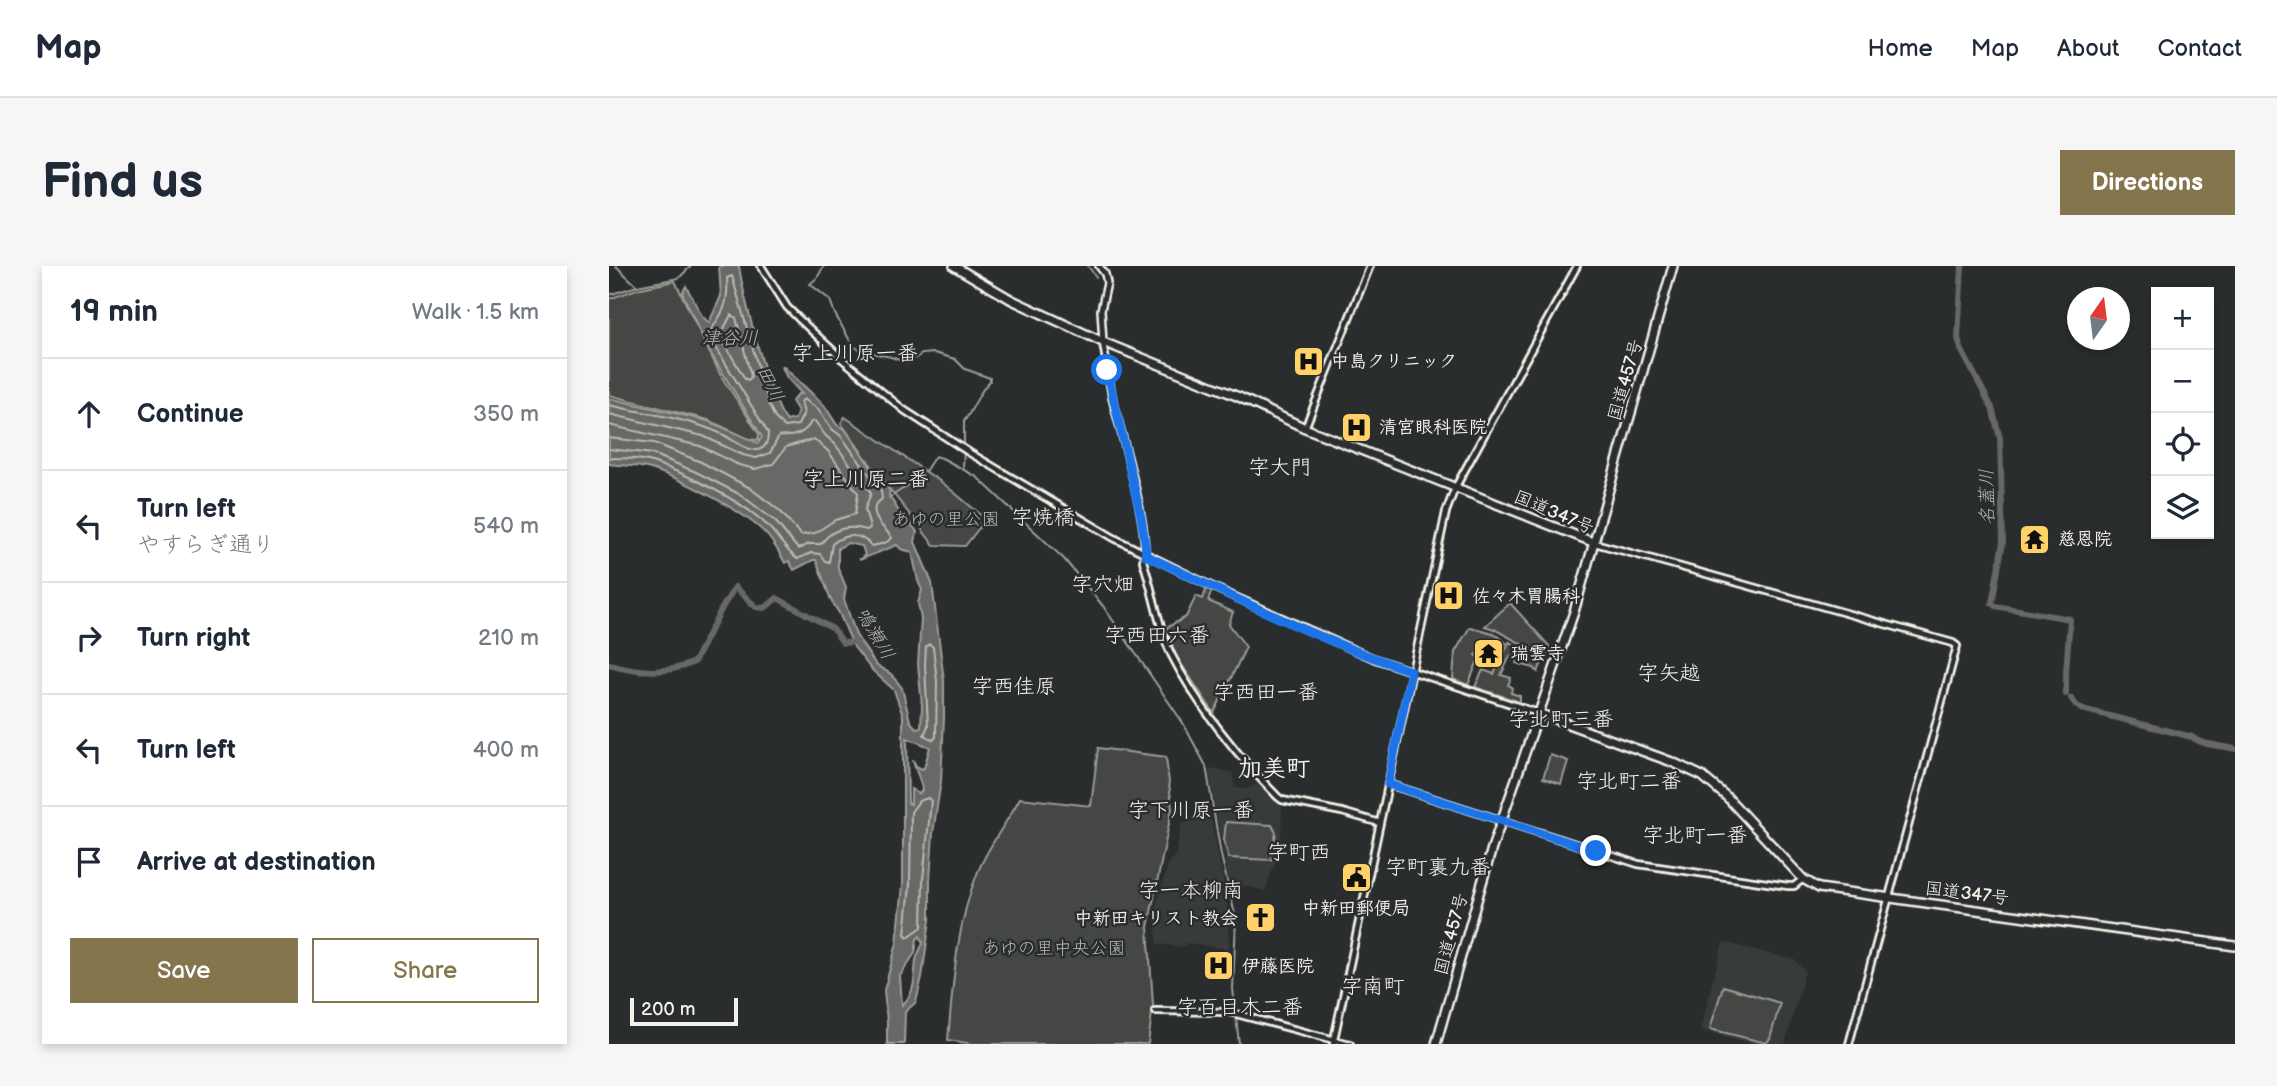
<!DOCTYPE html>
<meta charset="utf-8">
<style>
body{margin:0;font-family:"Balsamiq Sans","Klee One",sans-serif;background:#f6f6f7;color:#1f2937}
.controls{position:absolute;right:21px;top:21px;display:grid;overflow:hidden;border-radius:0px;box-shadow:0 4px 10px #0003}
.controls button{width:63px;height:63px;display:grid;place-items:center;padding:0;border:0;border-bottom:2px solid #e0e1e3;background:#fff;color:#1f2937;font:35px sans-serif}
.compass{position:absolute;left:1458px;top:21px;width:63px;height:63px;border-radius:50%;background:#fff;box-shadow:0 4px 10px #0003;rotate:14deg}
.scale{position:absolute;left:21px;bottom:18px;width:108px;box-sizing:border-box;padding-left:7px;border:4px solid #f4f1e8;border-top:0;font-size:19px;line-height:24px;white-space:nowrap;color:#f4f1e8;-webkit-text-stroke:5px #2a2d2e;paint-order:stroke}
.stop{position:absolute;width:21px;height:21px;margin:-16px;border:5px solid #1a73e8;border-radius:50%;background:#fff}
.stop.end{background:#1a73e8;border-color:#fff;box-shadow:0 2px 7px #0008}
.list{margin:0;padding:0;list-style:none}
h2{display:flex;justify-content:space-between;align-items:center;height:91px;margin:0;padding:0 28px;font-size:30px}
h2 small{font-size:23px;font-weight:400;color:#747a83}
.list li{display:grid;grid-template-columns:46px 1fr auto;gap:21px;align-items:center;box-sizing:border-box;height:112px;padding:0 28px;border-top:2px solid #e0e1e3}
.list b{display:block;font-size:26px;white-space:nowrap}
.list p{margin:0;font-size:23px;white-space:nowrap;color:#747a83}
.list em{font-size:23px;font-style:normal;color:#747a83}
.actions{display:flex;gap:14px;padding:21px 28px}
.actions a{flex:1;padding:16px 0;border:2px solid #84754c;border-radius:0px;text-align:center;font-size:24px;color:#84754c}
.actions .main{background:#84754c;color:#fff}
.icon{flex:none;width:38px;height:38px;fill:none;stroke:currentColor;stroke-width:2;stroke-linecap:round;stroke-linejoin:round}
.map{position:relative;flex:none;width:1626px;height:778px;overflow:hidden;border-radius:0px}
header{display:flex;align-items:center;gap:42px;box-sizing:border-box;height:98px;padding:0 35px;background:#fff;border-bottom:2px solid #e0e1e3}
header strong{font-size:33px}
nav{display:flex;gap:38px;margin-inline-start:auto;font-size:24px}
.intro{display:flex;align-items:center;justify-content:space-between;box-sizing:border-box;height:168px;padding:0 42px}
h1{margin:0;font-size:49px}
.button{padding:18px 32px;border-radius:0px;background:#84754c;color:#fff;font-size:24px;font-weight:700}
main{display:flex;gap:42px;padding:0 42px}
aside{flex:1;background:#fff;border-radius:0px;box-shadow:0 4px 10px #0003}
.map>svg:first-child{display:block}
</style>
<header>
<strong>Map</strong>
<nav><a>Home</a><a>Map</a><a>About</a><a>Contact</a></nav>
</header>
<div class="intro"><h1>Find us</h1><a class="button">Directions</a></div>
<main>
<aside>
<h2>19 min<small>Walk · 1.5 km</small></h2>
<ul class="list">
<li><svg class="icon" aria-label="ahead" viewBox="0 0 24 24"><path d="M12 20V5M6 11l6-6 6 6"/></svg><div><b>Continue</b></div><em>350 m</em></li>
<li><svg class="icon" aria-label="left" viewBox="0 0 24 24"><path d="M17 20v-9H6M10 6l-5 5 5 5"/></svg><div><b>Turn left</b><p>やすらぎ通り</p></div><em>540 m</em></li>
<li><svg class="icon" aria-label="right" viewBox="0 0 24 24"><path d="M7 20v-9h11M14 6l5 5-5 5"/></svg><div><b>Turn right</b></div><em>210 m</em></li>
<li><svg class="icon" aria-label="left" viewBox="0 0 24 24"><path d="M17 20v-9H6M10 6l-5 5 5 5"/></svg><div><b>Turn left</b></div><em>400 m</em></li>
<li><svg class="icon" aria-label="arrive" viewBox="0 0 24 24"><path d="M6 21V4h12l-3 4 3 4H6"/></svg><div><b>Arrive at destination</b></div></li>
</ul>
<div class="actions"><a class="main">Save</a><a>Share</a></div>
</aside>
<div class="map">
<svg width="1626" height="778" viewBox="0 0 1626 778">
<rect width="100%" height="100%" fill="#2a2d2e"/>
<filter id="ink" filterUnits="userSpaceOnUse"><feTurbulence type="fractalNoise" baseFrequency=".0143" numOctaves="2"/><feDisplacementMap in="SourceGraphic" scale="14" xChannelSelector="R" yChannelSelector="G"/><feConvolveMatrix kernelMatrix="1 2 1 2 8 2 1 2 1" color-interpolation-filters="sRGB"/></filter>
<g filter="url(#ink)">
<path fill="#373a3a" d="M606,502L624,507L625,522L638,523L650,517L673,541L672,572L665,600L656,625L620,616L600,509L601,504Z
M602,552L617,629L620,658V683L577,677L576,681L548,678L546,653L548,636L560,596L566,590L573,557Z
M1114,676L1186,694L1196,705L1176,778H1145L1091,764Z"/>
<path fill="#444645" stroke="#9c9c96" stroke-width="2" d="M66,15L112,110L150,168L149,174L140,173L99,154L0,129V33L28,23Z
M236,151L335,218L377,253L356,280L325,279L264,202L232,157Z
M598,321L603,324L599,335L624,346L620,358L637,381L605,447L567,390L557,362L577,351L587,330L594,333Z
M901,337L941,381L937,391L885,363L876,360Z
M861,361L884,367L897,377L893,382L880,379L879,375L873,374L867,389L870,392L859,419L844,413L846,386Z
M900,376L934,394L929,406L925,402L907,397L909,392L901,390L892,409L902,412L899,419L903,421L902,427L911,430V436L866,421L874,404L885,408Z
M489,482L557,491L563,543L539,661L544,739L539,778H364L339,774C344,718 347,661 368,608C379,580 397,558 411,532L482,540Z
M941,489L959,495L952,518L934,512Z
M617,556L663,559L667,567L662,594L620,592L615,574Z
M1114,720L1171,737L1161,773L1157,777L1101,763Z"/>
<path fill="#676866" stroke="#9f9f9a" stroke-width="2" fill-rule="evenodd" d="M110,0H130C134,28 161,137 178,155L186,153L189,145L183,135L189,128H193L178,112L173,101H175L215,139L228,159L236,163L261,200L281,225L280,229L292,249L297,250L308,266L306,276L323,317L335,415V452L332,515L324,567L321,614V654L313,711L307,736L296,746L295,778H278V756L275,724L288,677L294,619V450L285,424L262,403L245,381L230,347L222,334L207,294H204L185,304L180,295L176,297C170,286 164,274 154,265C132,244 68,210 38,202C26,199 12,200 0,198V132L99,155L149,177L153,171L99,83L73,27L77,20L93,50L100,57L112,30ZM239,277L253,280L256,289L250,294L288,279L292,283L303,286L309,315L313,324L309,337L312,353L309,398L313,440L312,461L307,462L301,455L293,422L282,408L267,399L247,369L235,333L237,321L229,302V282ZM298,472L321,481L315,502L313,503L307,500L304,494C306,505 312,513 313,524L310,528L302,523V538L299,537ZM311,670L314,677C312,682 308,689 307,694C305,711 307,727 293,739L291,710L306,687L308,673Z"/>
<g fill="none" stroke-linecap="round" stroke-linejoin="round">
<path stroke="#bcbab4" stroke-width="2" d="M122,49L127,52L142,110L140,114L136,113L111,70Z
M0,139C37,148 79,152 113,168C123,173 136,184 148,184C157,183 159,174 159,167L106,80L100,67C114,47 120,38 118,12L123,10L160,139L166,152L176,161L189,159L195,147L192,136L195,133L209,143L223,163L232,170L272,225L273,233L266,239C263,255 276,261 283,272L276,277L263,280C251,267 237,267 223,278L220,296L216,295L211,288L202,287L188,293C177,284 170,272 160,261C134,235 78,208 43,196C30,192 13,192 0,192
M0,148L94,170L134,189L147,192L161,187L170,170C184,171 195,169 202,156L206,155L216,169L226,178L262,227L256,243L261,262L258,264C240,259 223,262 212,278H200L189,283L166,255L132,229L87,206L44,188L0,183
M0,159L91,180L130,199L146,203L164,198L177,181L205,173L219,185L249,227L246,248L226,254L206,267L192,269L171,245L141,222L92,196L45,177L0,172
M320,378L324,381L328,415L327,471L324,474L315,469L319,460L316,398L317,381Z
M319,532L322,535L314,613L313,661L299,671L296,668L301,619L302,546L310,535Z"/>
<path stroke="#9f9f9a" stroke-width="2" d="M7,0L27,19
M215,0L208,12L201,18L221,34L226,48L244,80L253,85L282,91L299,97L313,88L325,87L346,93L356,103L381,112V115C368,127 366,142 355,155V180
M479,0L487,11
M0,29L28,20L70,12L82,0
M354,201L355,185
M280,232L313,210L326,190L333,192L368,211L455,293L494,340L540,407L574,457L597,500L612,589L627,653L624,723L630,778"/>
<path stroke="#676866" stroke-width="6" d="M1353,0L1349,72L1352,83L1383,142L1391,172L1394,276L1383,337L1386,340L1461,353L1457,405
M0,398C29,406 57,409 85,396L113,342L126,321L147,341L156,342L168,332L224,363L234,377L248,376
M1457,428V409
M1462,432L1467,439L1473,443L1583,471C1594,480 1611,479 1626,483"/>
<defs>
<path id="minor" d="M152,0L178,41L189,52L233,93L295,144L361,187L505,272L606,322L766,393L929,447
M494,77C497,95 500,113 503,131C511,165 543,267 534,295C544,325 549,360 562,388C587,438 630,492 669,531L673,534L733,546L771,557
M696,162L761,0
M986,277L1344,377L1348,380L1240,778
M779,518L1029,598L1179,620H1185L1194,613
M546,745L620,746L741,778
M724,778L837,246L846,222L968,0"/>
<path id="major" d="M490,0L496,8L498,17L492,44L494,76"/>
<path id="highway" d="M345,0L403,34L494,76L630,131L696,162L986,277
M929,447L1063,496L1093,510L1118,531L1194,613L1210,622L1626,680
M827,778L883,582L965,346L1064,0"/>
</defs>
<use href="#minor" stroke="#f4f1e8" stroke-width="10"/>
<use href="#major" stroke="#f4f1e8" stroke-width="10"/>
<use href="#highway" stroke="#f4f1e8" stroke-width="12"/>
<use href="#minor" stroke="#2a2d2e" stroke-width="4.5"/>
<use href="#major" stroke="#2a2d2e" stroke-width="5"/>
<use href="#highway" stroke="#2a2d2e" stroke-width="7"/>
</g>
</g>
<g fill="none" stroke-linecap="round" stroke-linejoin="round" filter="url(#ink)">
<path stroke="#1a73e8" stroke-width="9" d="M498,104L532,251L537,283L536,289C623,330 711,375 802,405L779,518L987,585"/>
</g>
<defs>
<symbol id="hospital-square" viewBox="-11 -11 22 22"><rect x="-9" y="-9" width="18" height="18" rx="4" fill="#ffd166" stroke="#2a2d2e"/><path d="M-5-5h3v3.5h4V-5h3V5h-3V1.5h-4V5h-3Z" fill="#111"/></symbol>
<symbol id="temple-square" viewBox="-11 -11 22 22"><rect x="-9" y="-9" width="18" height="18" rx="4" fill="#ffd166" stroke="#2a2d2e"/><path d="M0-6L5-2H3V0L6.5 2.5H4V6H1.5V3h-3V6H-4V2.5H-6.5L-3 0V-2H-5Z" fill="#111"/></symbol>
<symbol id="civic-square" viewBox="-11 -11 22 22"><rect x="-9" y="-9" width="18" height="18" rx="4" fill="#ffd166" stroke="#2a2d2e"/><path d="M-.6-6.5H3V-4.5H.6V-3L4-1V1h2V6H-6V1h2V-1L-.6-3ZM-1.2 2.5V6h2.4V2.5Z" fill="#111"/></symbol>
<symbol id="church-square" viewBox="-11 -11 22 22"><rect x="-9" y="-9" width="18" height="18" rx="4" fill="#ffd166" stroke="#2a2d2e"/><path d="M-1.2-6h2.4v3.5h3.3v2.4h-3.3V6h-2.4V-.1h-3.3v-2.4h3.3Z" fill="#111"/></symbol>
</defs>
<g fill-rule="evenodd">
<use href="#hospital-square" x="682" y="78" width="35" height="35"/>
<use href="#hospital-square" x="730" y="144" width="35" height="35"/>
<use href="#temple-square" x="1408" y="256" width="35" height="35"/>
<use href="#hospital-square" x="822" y="312" width="35" height="35"/>
<use href="#temple-square" x="862" y="370" width="35" height="35"/>
<use href="#civic-square" x="730" y="594" width="35" height="35"/>
<use href="#church-square" x="634" y="634" width="35" height="35"/>
<use href="#hospital-square" x="592" y="682" width="35" height="35"/>
</g>
<g text-anchor="middle" stroke-width="5" stroke-linejoin="round" paint-order="stroke">
<g font-size="18" font-weight="bold" fill="#f4f1e8" stroke="#2a2d2e" text-anchor="start">
<text x="722" y="101">中島クリニック</text>
<text x="770" y="167">清宮眼科医院</text>
<text x="1449" y="279">慈恩院</text>
<text x="863" y="336">佐々木胃腸科</text>
<text x="902" y="393">瑞雲寺</text>
<text x="747" y="648" text-anchor="middle">中新田郵便局</text>
<text x="629" y="658" text-anchor="end">中新田キリスト教会</text>
<text x="633" y="706">伊藤医院</text>
</g>
<g font-size="18" fill="#f4f1e8" stroke="#2a2d2e">
<text transform="translate(1016 114) rotate(-74)" y="6">国道457号</text>
<text transform="translate(945 246) rotate(23)" y="6">国道347号</text>
<text transform="translate(1358 627) rotate(7)" y="6">国道347号</text>
<text transform="translate(842 668) rotate(-75)" y="6">国道457号</text>
</g>
<g font-size="18" fill="#b6b5af" stroke="#2a2d2e">
<text x="337" y="259">あゆの里公園</text>
<text x="445" y="688">あゆの里中央公園</text>
</g>
<g font-size="19" font-style="italic" fill="#b5b3ae" stroke="#2a2d2e">
<text x="121" y="78">津谷川</text>
<text transform="translate(162 117) rotate(64)" y="7">田川</text>
<text transform="translate(1377 231) rotate(-91)" y="7">名蓋川</text>
<text transform="translate(267 367) rotate(60)" y="7">鳴瀬川</text>
</g>
<g font-size="21" fill="#f4f1e8" stroke="#2a2d2e">
<text x="246" y="94">字上川原一番</text>
<text x="671" y="208">字大門</text>
<text x="257" y="220">字上川原二番</text>
<text x="434" y="258">字焼橋</text>
<text x="494" y="325">字穴畑</text>
<text x="548" y="376">字西田六番</text>
<text x="1060" y="414">字矢越</text>
<text x="405" y="427">字西佳原</text>
<text x="657" y="433">字西田一番</text>
<text x="952" y="460">字北町三番</text>
<text x="1020" y="522">字北町二番</text>
<text x="582" y="551">字下川原一番</text>
<text x="1086" y="576">字北町一番</text>
<text x="690" y="593">字町西</text>
<text x="829" y="608">字町裏九番</text>
<text x="582" y="631">字一本柳南</text>
<text x="764" y="727">字南町</text>
<text x="631" y="748">字百目木二番</text>
</g>
<g font-size="24" font-weight="bold" fill="#f4f1e8" stroke="#2a2d2e">
<text x="665" y="510">加美町</text>
</g>
</g>
</svg>
<div class="controls">
<button>+</button>
<button>−</button>
<button><svg class="icon" aria-label="locate" viewBox="0 0 24 24"><circle cx="12" cy="12" r="6"/><path d="M12 2v4M12 18v4M2 12h4M18 12h4"/></svg></button>
<button><svg class="icon" aria-label="layers" viewBox="0 0 24 24"><path d="M12 4l9 5-9 5-9-5zM3 14l9 5 9-5"/></svg></button>
</div>
<svg class="compass" viewBox="-18 -18 36 36"><path d="M0-13l5 13h-10z" fill="#e53935"/><path d="M0 13l5-13h-10z" fill="#747a83"/></svg>
<div class="scale">200 m</div>
<div class="stop" style="left:498px;top:104px"></div>
<div class="stop end" style="left:987px;top:585px"></div>
</div>
</main>
